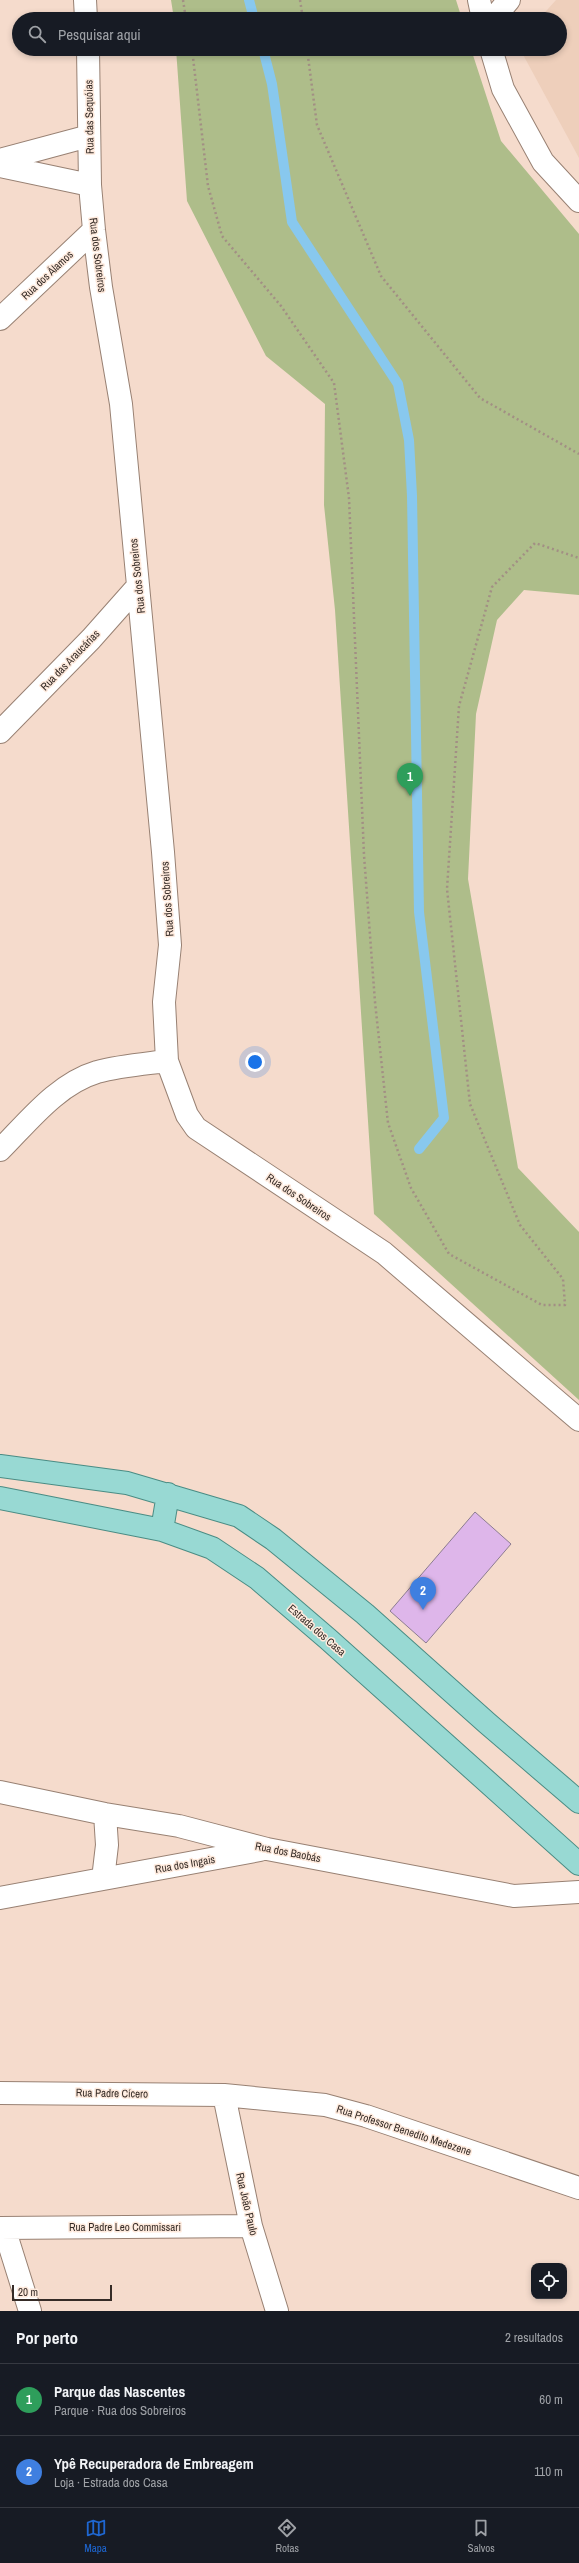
<!DOCTYPE html>
<html lang="pt">
<meta charset="utf-8">
<style>
body{margin:0;font-family:"Archivo Narrow",sans-serif;background:#20242c;color:#f1f3f6}
.controls{position:absolute;right:12px;bottom:12px;display:grid;overflow:hidden;border-radius:8px;box-shadow:0 2px 6px #0003}
.controls button{width:36px;height:36px;display:grid;place-items:center;padding:0;border:0;border-bottom:1px solid #363941;background:#171b24;color:#f1f3f6;font:20px sans-serif}
.scale{position:absolute;left:12px;bottom:10px;width:100px;box-sizing:border-box;padding-left:4px;border:2px solid #362c27;border-top:0;font-size:11px;line-height:14px;white-space:nowrap;color:#362c27;-webkit-text-stroke:3px #feeadd;paint-order:stroke}
.you{position:absolute;left:255px;top:1062px;width:14px;height:14px;margin:-10px;border:3px solid #fff;border-radius:50%;background:#1a73e8;box-shadow:0 0 0 6px #1a73e833}
.badge{display:grid;place-items:center;width:26px;height:26px;border-radius:50%;background:#1e66d1;color:#fff;font-size:13px;font-weight:700}
.pin{position:absolute;translate:-50% -33px;filter:drop-shadow(0 1px 2px #0008)}
.pin::after{content:'';position:absolute;top:21px;width:14px;height:12px;background:inherit;clip-path:polygon(0 0,100% 0,50% 100%)}
.list{margin:0;padding:0;list-style:none}
h2{display:flex;justify-content:space-between;align-items:center;height:52px;margin:0;padding:0 16px;font-size:17px}
h2 small{font-size:13px;font-weight:400;color:#9ea1a6}
.list li{display:grid;grid-template-columns:26px 1fr auto;gap:12px;align-items:center;box-sizing:border-box;height:72px;padding:0 16px;border-top:1px solid #363941}
.list b{display:block;font-size:15px;white-space:nowrap}
.list p{margin:0;font-size:13px;white-space:nowrap;color:#9ea1a6}
.list em{font-size:13px;font-style:normal;color:#9ea1a6}
.icon{flex:none;width:22px;height:22px;fill:none;stroke:currentColor;stroke-width:2;stroke-linecap:round;stroke-linejoin:round}
.map{position:relative;flex:none;width:579px;height:2311px;overflow:hidden}
.search{position:absolute;background:#171b24;box-shadow:0 2px 6px #0003;left:12px;right:12px;top:12px;height:44px;display:flex;align-items:center;gap:10px;box-sizing:border-box;padding:0 14px;border-radius:22px;color:#9ea1a6;font-size:15px}
.sheet{height:196px;background:#171b24}
nav{display:flex;justify-content:space-around;align-items:center;box-sizing:border-box;height:56px;border-top:1px solid #363941;background:#171b24;font-size:11px;color:#9ea1a6}
nav a{display:grid;justify-items:center;gap:2px}
nav .on{color:#1e66d1}
.map>svg:first-child{display:block}
</style>
<div class="map">
<svg width="579" height="2311" viewBox="0 0 579 2311">
<rect width="100%" height="100%" fill="#f5dbcc"/>
<path fill="#eecfbb" d="M556,0H579V158L520,49H560V19H539Z"/>
<path fill="#aebd8a" d="M171,0H456L462,19H174Z
M176,49H471L501,141L579,234V595L524,590L497,620L476,714L468,879L518,1168L579,1232V1400L374,1214L335,610L324,505L325,404L266,356L187,201Z"/>
<g fill="none" stroke-linecap="round" stroke-linejoin="round">
<path stroke="#88c8ee" stroke-width="10" d="M249,0L254,19
M263,49L272,84L292,222L398,384L409,440L412,496L419,912L444,1118L419,1149"/>
</g>
<path fill="#deb6ea" stroke="#8c7c90" d="M475,1512L511,1544L426,1643L390,1611Z"/>
<g fill="none" stroke-linecap="round" stroke-linejoin="round">
<defs>
<path id="street" d="M85,0L86,19
M479,0L483,19
M493,19L509,0
M88,49L90,185L94,230L101,287L121,404L163,852L170,945L164,1002L167,1061L187,1115L196,1128L384,1253L579,1420
M491,49L503,89L543,162L579,201
M0,160L89,136
M0,166L90,185
M0,319L94,230
M0,732L91,639L138,586
M0,1150C28,1122 57,1084 97,1072C119,1066 144,1064 167,1061
M0,1792L105,1814L179,1826L267,1849L514,1896L579,1892
M103,1879L107,1845L105,1814
M0,1898L260,1850
M0,2093L224,2095L325,2105L366,2116L579,2188
M224,2095L251,2226L277,2311
M0,2228L251,2226
M4,2228L30,2311"/>
<path id="primary" d="M0,1466L127,1483L239,1516L273,1539L365,1614L487,1723L579,1802
M0,1498L162,1530L212,1548L257,1578L328,1639L579,1864
M162,1530L168,1494"/>
</defs>
<use href="#street" stroke="#988173" stroke-width="24"/>
<use href="#primary" stroke="#4a8c84" stroke-width="24"/>
<path stroke="#a28f84" stroke-width="2.5" stroke-dasharray="2 3" stroke-linecap="butt" d="M183,0L186,19
M300,0L303,19
M192,49L208,186L222,236L281,306L334,383L349,498L364,855L375,1002L388,1123L411,1188L449,1254L542,1305H565L563,1279L520,1225L470,1104L447,889L459,706L492,587L535,543L579,558
M307,49L317,125L381,276L480,398L579,454"/>
<use href="#street" stroke="#fff" stroke-width="22"/>
<use href="#primary" stroke="#98d9d3" stroke-width="22"/>
</g>
<g text-anchor="middle" stroke-width="3" stroke-linejoin="round" paint-order="stroke">
<g font-size="11" fill="#362c27" stroke="#feeadd">
<text transform="translate(89 117) rotate(-91)" y="4">Rua das Sequóias</text>
<text transform="translate(98 255) rotate(83)" y="4">Rua dos Sobreiros</text>
<text transform="translate(47 275) rotate(-43)" y="4">Rua dos Álamos</text>
<text transform="translate(137 576) rotate(-96)" y="4">Rua dos Sobreiros</text>
<text transform="translate(70 660) rotate(-46)" y="4">Rua das Araucárias</text>
<text transform="translate(167 899) rotate(-94)" y="4">Rua dos Sobreiros</text>
<text transform="translate(299 1197) rotate(34)" y="4">Rua dos Sobreiros</text>
<text transform="translate(317 1630) rotate(41)" y="4">Estrada dos Casa</text>
<text transform="translate(288 1852) rotate(11)" y="4">Rua dos Baobás</text>
<text transform="translate(185 1864) rotate(-10)" y="4">Rua dos Ingais</text>
<text transform="translate(112 2093) rotate(1)" y="4">Rua Padre Cícero</text>
<text transform="translate(404 2130) rotate(18)" y="4">Rua Professor Benedito Medezene</text>
<text transform="translate(247 2204) rotate(77)" y="4">Rua João Paulo</text>
<text x="125" y="2231">Rua Padre Leo Commissari</text>
</g>
</g>
</svg>
<div class="controls">
<button><svg class="icon" aria-label="locate" viewBox="0 0 24 24"><circle cx="12" cy="12" r="6"/><path d="M12 2v4M12 18v4M2 12h4M18 12h4"/></svg></button>
</div>
<div class="scale">20 m</div>
<div class="you"></div>
<div class="pin badge" style="left:410px;top:796px;background:#2e9e5b">1</div>
<div class="pin badge" style="left:423px;top:1610px;background:#3f7fe0">2</div>
<div class="search"><svg class="icon" aria-label="search" viewBox="0 0 24 24"><circle cx="10" cy="10" r="6"/><path d="M15 15l6 6"/></svg>Pesquisar aqui</div>
</div>
<section class="sheet">
<h2>Por perto<small>2 resultados</small></h2>
<ul class="list">
<li><span class="badge" style="background:#2e9e5b">1</span><div><b>Parque das Nascentes</b><p>Parque · Rua dos Sobreiros</p></div><em>60 m</em></li>
<li><span class="badge" style="background:#3f7fe0">2</span><div><b>Ypê Recuperadora de Embreagem</b><p>Loja · Estrada dos Casa</p></div><em>110 m</em></li>
</ul>
</section>
<nav>
<a class="on"><svg class="icon" aria-label="map" viewBox="0 0 24 24"><path d="M3 6l6-2 6 2 6-2v14l-6 2-6-2-6 2zM9 4v14M15 6v14"/></svg>Mapa</a>
<a><svg class="icon" aria-label="directions" viewBox="0 0 24 24"><path d="M12 3l9 9-9 9-9-9zM9 14v-3h6M13 9l2 2-2 2"/></svg>Rotas</a>
<a><svg class="icon" aria-label="saved" viewBox="0 0 24 24"><path d="M7 4h10v16l-5-4-5 4z"/></svg>Salvos</a>
</nav>
